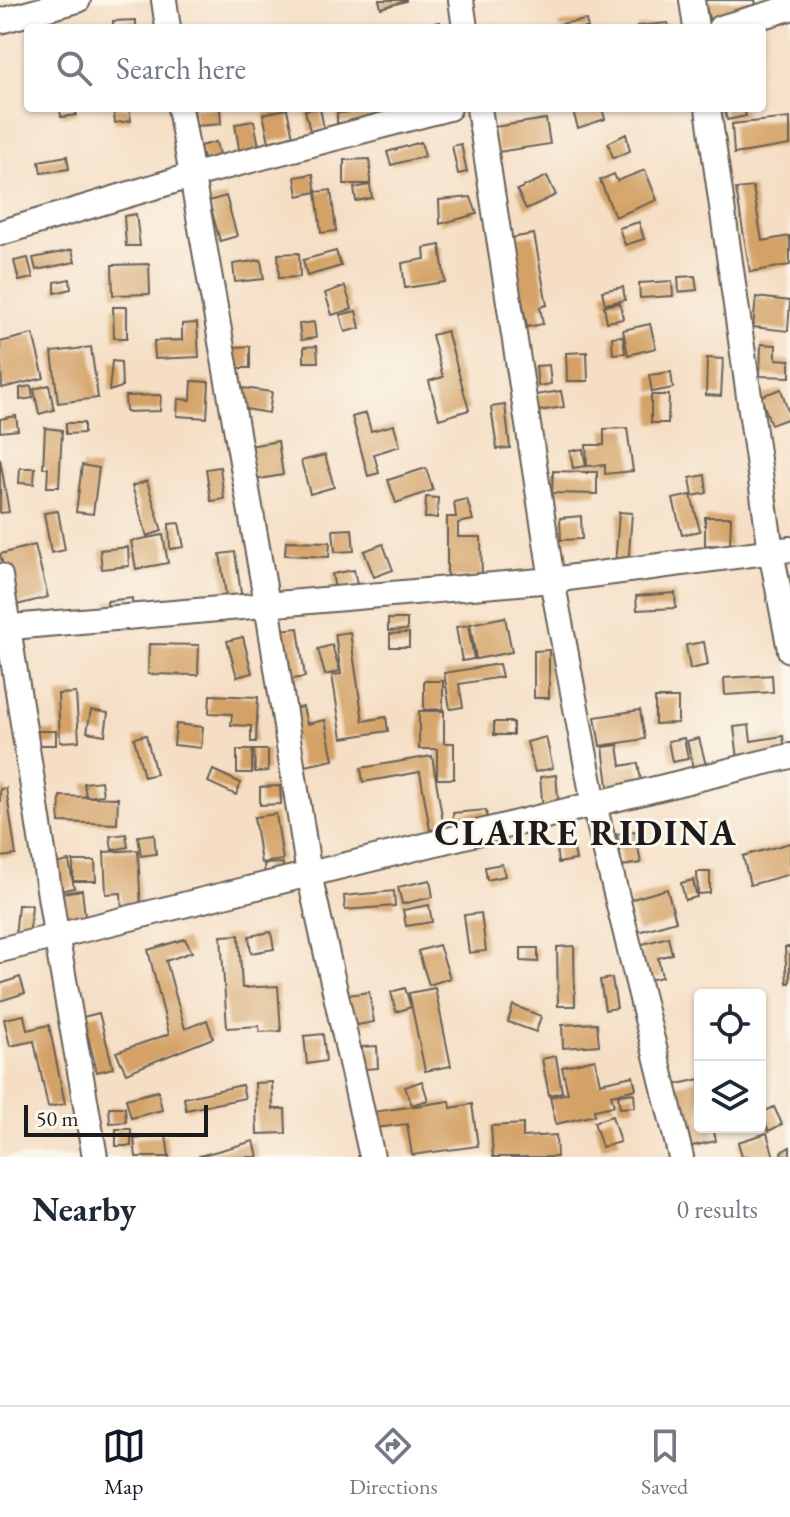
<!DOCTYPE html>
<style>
body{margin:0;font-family:"EB Garamond",serif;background:#f6f6f7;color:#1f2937}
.controls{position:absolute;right:24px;bottom:24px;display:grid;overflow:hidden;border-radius:8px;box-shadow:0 2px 6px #0004}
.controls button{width:72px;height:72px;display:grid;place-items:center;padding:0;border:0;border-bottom:2px solid #e0e1e3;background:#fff;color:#1f2937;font:40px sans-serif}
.scale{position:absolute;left:24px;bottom:20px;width:184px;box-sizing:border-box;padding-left:8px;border:4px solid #1c1c1c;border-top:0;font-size:22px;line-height:28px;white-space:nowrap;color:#1c1c1c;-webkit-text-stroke:6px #fbf7ec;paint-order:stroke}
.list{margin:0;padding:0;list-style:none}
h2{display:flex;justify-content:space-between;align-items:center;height:104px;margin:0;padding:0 32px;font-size:34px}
h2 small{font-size:26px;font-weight:400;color:#747a83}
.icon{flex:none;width:44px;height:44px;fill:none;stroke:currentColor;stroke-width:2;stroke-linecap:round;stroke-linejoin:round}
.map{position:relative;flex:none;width:790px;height:1157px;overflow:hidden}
.search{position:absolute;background:#fff;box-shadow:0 2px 6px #0004;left:24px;right:24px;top:24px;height:88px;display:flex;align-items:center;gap:20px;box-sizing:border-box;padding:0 28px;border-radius:8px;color:#747a83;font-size:30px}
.sheet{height:248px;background:#fff}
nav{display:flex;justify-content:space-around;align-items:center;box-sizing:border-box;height:112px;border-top:2px solid #e0e1e3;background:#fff;font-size:22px;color:#747a83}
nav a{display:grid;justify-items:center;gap:4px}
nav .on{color:#111827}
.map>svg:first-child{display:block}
</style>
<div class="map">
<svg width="790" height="1157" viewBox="0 0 790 1157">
<rect width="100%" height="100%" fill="#fbf7ec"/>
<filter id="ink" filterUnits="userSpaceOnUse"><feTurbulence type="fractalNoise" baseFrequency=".0125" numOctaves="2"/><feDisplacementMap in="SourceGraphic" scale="16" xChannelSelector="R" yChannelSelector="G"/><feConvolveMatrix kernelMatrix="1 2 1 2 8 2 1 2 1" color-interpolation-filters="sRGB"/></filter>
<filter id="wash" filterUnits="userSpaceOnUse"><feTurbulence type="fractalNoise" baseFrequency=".006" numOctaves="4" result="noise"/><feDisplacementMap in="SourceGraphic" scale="32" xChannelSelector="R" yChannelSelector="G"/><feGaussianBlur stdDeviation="1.8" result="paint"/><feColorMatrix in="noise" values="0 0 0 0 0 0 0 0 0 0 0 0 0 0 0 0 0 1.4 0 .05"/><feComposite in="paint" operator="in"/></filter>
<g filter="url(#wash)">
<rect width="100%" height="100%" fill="#f5dec4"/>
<g id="blocks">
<path fill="#d4a266" d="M379,0H406V1L381,8Z
M704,0H755L757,8L710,22Z
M136,20V28H113V21Z
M586,20L588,28H559L558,24Z
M440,22V28H413V26Z
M668,23L669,28H637V26Z
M60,108H76V115L61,117Z
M113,108H129L131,121L115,123Z
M194,108H220L221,124L196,126Z
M320,108L324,128L310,131L305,110Z
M351,108H387V122L337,123V113L351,112Z
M572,108H602L605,119L578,128Z
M724,108H744L746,116L727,120Z
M287,109L293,137L269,142L263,114Z
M790,118V145L734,154L732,124Z
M546,119L550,144L498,152L494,127Z
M254,121L260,151L240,155L235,124Z
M626,134L630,151L613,158L608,143Z
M216,142L220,159L204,163L200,146Z
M421,142L425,156L391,165L387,152Z
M461,144L467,172L458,174L452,146Z
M67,156L69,169L41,173L39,161Z
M370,159V184H344V160Z
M645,170L657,200L615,217L600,180L614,174L617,181Z
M313,174L316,192L331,190L336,231L321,233L316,192L298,196L295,177Z
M547,176L556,195L526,209L517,190Z
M370,185L372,198L356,201L354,188Z
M753,187L762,241L790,236V265L750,272L736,189Z
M226,196L237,236L220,241L209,201Z
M471,197L477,214L440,224L439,200Z
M136,214L140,246H126L124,216Z
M639,222L644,239L625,245L619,228Z
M534,234L547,305L540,307L543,324L527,327L510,238Z
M440,245L445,282L405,288L402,263L425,259L424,248Z
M72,250L75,262L36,270L33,258Z
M336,251L341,266L307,276L303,260Z
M299,253L300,277L279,278L278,254Z
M28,258L33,278L19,281L14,261Z
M261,260L264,279L235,282L233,264Z
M149,264L150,294L113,295L112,265Z
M695,276L697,290L679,292L678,277Z
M70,279L71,289L55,293V282Z
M672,281L673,296L640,298L639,283Z
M345,286L352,309L332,315L325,293Z
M623,287L625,300L605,304L602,291Z
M756,297L790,301L788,331L753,327Z
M620,303L623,319L607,322L604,306Z
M113,307H127V338H114Z
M356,311L360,328L345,332L340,315Z
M314,322L316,338L301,340L299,324Z
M197,323L199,357L155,359L154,341L182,340V324Z
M650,324L656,348L628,355L623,330Z
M447,331L469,410L439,419L429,381L443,377L432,335Z
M33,334L44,378L2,388L0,342Z
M623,336L625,353L613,354L612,337Z
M761,344L776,345V359L790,360V377L760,376Z
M250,346V368H236L235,347Z
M317,346L318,362H304V347Z
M91,347L98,398L58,403L52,352Z
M587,352L588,381H567L566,353Z
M707,358L723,359L721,396L706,395Z
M112,361L121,362L122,387L109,391Z
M549,365L551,384L538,386L536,366Z
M671,372L673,388L652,392L649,375Z
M192,381L209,382L207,418L177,416L178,399L191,400Z
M49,385L54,410L39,414L34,389Z
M31,386L33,398L20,400V388Z
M243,388L272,392L269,413L240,408Z
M781,389L790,418L771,425L761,396Z
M561,391L564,407L531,412L529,396Z
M161,395L160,411L126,412L125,396Z
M651,395H669L668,423H651Z
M505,405L510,448L497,449L491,407Z
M366,413L371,431L394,425L400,446L374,454L379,473L368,476L352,417Z
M16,416L18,430L0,432V419Z
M66,423H84V433L66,434Z
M45,428L62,430L59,487H47L48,468H43Z
M627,428L633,471L605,474V465L587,466L586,445H604V429Z
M278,441L283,475L254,480L249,446Z
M583,449L586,466L573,468L570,451Z
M325,455L334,487L310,494L301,461Z
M0,458L9,512L0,513Z
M82,465L99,468L93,514L76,512Z
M220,467L224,499L211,501L206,469Z
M20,468H35L34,484L19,483Z
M426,468L433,490L396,503L388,480Z
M553,471L586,472L587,474V472H597V494L552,493Z
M705,475L707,493L693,496L690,478Z
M147,481L162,531L147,536L132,486Z
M691,495L700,531L682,535L673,499Z
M426,497L438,498L437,518H425Z
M467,499L473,520L458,523V537H481L482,577L447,578V517H456L454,502Z
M58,511L65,550L51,553L44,513Z
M619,512L632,513L628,567L615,566Z
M581,516L582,539L561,540L560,518Z
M705,517H731L730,546L705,545Z
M179,523L184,547L170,549L169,524Z
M352,529L354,551L335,552L333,530Z
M163,535L168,563L136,569L131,541Z
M286,541L330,542L329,557L285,555Z
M383,544L393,570L374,577L364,551Z
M35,545L48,597L13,606L0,554Z
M128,547L129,566L102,569L100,550Z
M235,552L242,600L227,603L220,554Z
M354,570L357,585L335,589L332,574Z
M675,593L676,608L637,610L636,596Z
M132,598L133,614L108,616L107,601Z
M505,617L512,652L476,659L470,624Z
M388,619H407V630L388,631Z
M468,625L474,659L462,661L456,627Z
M298,628L305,677L286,680L279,630Z
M350,632L363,721L386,717L388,731L342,738L332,675L341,674L335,634Z
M409,633V647H390V634Z
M243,637L252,673L237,677L227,641Z
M704,642L708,665L690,669L686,645Z
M149,644L199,645L198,675L148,674Z
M332,645L340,671L325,675L318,649Z
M549,650V698H534V651Z
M499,664L502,677L459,684L463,707L450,709L444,673Z
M772,675L773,692L725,695L724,678Z
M424,681H443V709L424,710Z
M76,693L79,741L60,742L58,694Z
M210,695L258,697L256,742H251V726L231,725L232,714L209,713Z
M655,698H678V723L655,724Z
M303,707L307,724L325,720L333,760L301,767L289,710Z
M91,710L108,713L105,735L87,732Z
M640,710L645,739L600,746L595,717Z
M419,711H444V743H454V779H437V749H419Z
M494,722H513V735H494Z
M176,724L203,727L201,748L174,745Z
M749,725L751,741L783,736L785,752L738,759L734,727Z
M35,731H56V745H35Z
M146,735L156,774L144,777L134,738Z
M546,737L553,768L535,772L527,742Z
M684,738L688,759L672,762L668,741Z
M699,738L707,769L694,772L687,741Z
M618,745L621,766L638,763L642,788L609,793L603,747Z
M237,750H252V773H237Z
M254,750H268V771L255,772Z
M432,756L444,828L430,830L420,772L363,782L361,768Z
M213,770L241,783L236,795L208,782Z
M556,775L559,808L543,810L540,777Z
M101,781L103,795L86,797L84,783Z
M280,786L281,804L260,805V787Z
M6,788L16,855L0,857V789Z
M60,796L118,798L117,824L59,822Z
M486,810L488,827L454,830L453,813Z
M276,814L283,860L261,863L254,817Z
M635,831L641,863L622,866L617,834Z
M126,834L128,847L112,850L110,836Z
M154,834L156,854L141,856L138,836Z
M790,843V874L750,885L743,856Z
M573,844L576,860L558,863L556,846Z
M138,850L141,912L122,913L121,893L106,894L104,852Z
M69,861L74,888L59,891L54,864Z
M73,861H95L96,881H73Z
M283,863V877L265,879L264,864Z
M502,864L505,876L487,880L485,867Z
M697,872H710V893L698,894Z
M430,880L433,897L402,904L398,887Z
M693,880L697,897L685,900L681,883Z
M667,889L676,921L638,932L629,900Z
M82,890L86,925L64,927L61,893Z
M394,891L395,906L345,910L344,896Z
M18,905H32L29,939L15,938Z
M429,905L432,922L406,926L403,910Z
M481,913L486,951L469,953L464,915Z
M271,932L274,949L251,953L249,936Z
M239,935L242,988L278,986L281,1031L260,1032L259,1026L227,1028L221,936Z
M668,937L672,954L658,958L662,977L648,980L639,945Z
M185,939L192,952L166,961L185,1029L207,1020L213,1038L126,1073L116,1052L169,1034L148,950Z
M439,945L450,978L429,985L418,951Z
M574,946L575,1006H558L557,947Z
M785,947H790V983H787Z
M521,948H538V962L521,961Z
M20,977L25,993L0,1001V984Z
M612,978L617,1008L605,1010L600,980Z
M405,988L411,1007L396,1012L391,992Z
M435,988L451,1066L425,1071L409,993Z
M369,992L374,1022L352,1026L348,995Z
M513,1005L541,1016L536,1032L508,1022Z
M99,1013L113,1068L97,1072L83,1017Z
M24,1015L27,1030L49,1025L65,1104L48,1107L34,1041L10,1046L4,1019Z
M597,1023L599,1045L563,1048L562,1025Z
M323,1034L326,1061L307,1064L304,1036Z
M377,1046L378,1068L364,1069L362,1047Z
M556,1056L562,1092L549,1095L542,1059Z
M595,1059L600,1083L633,1076L636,1089L611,1095L614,1106L594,1110L595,1115L556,1124L550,1097L568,1093L562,1067Z
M700,1079V1127H713L716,1141L687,1147L674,1085Z
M422,1081L428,1100L412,1105L405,1087Z
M272,1082L273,1109H285L286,1133L257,1134L255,1083Z
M242,1085L245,1098L186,1110L184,1098Z
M158,1091L162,1110L131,1118L126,1099Z
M634,1093L635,1107L620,1108L618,1095Z
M450,1101L451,1108L472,1104L478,1146L412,1155L407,1124L376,1128L373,1112Z
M109,1107H125L126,1122L110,1123Z
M774,1107L782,1124L769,1131L761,1113Z
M612,1116L620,1142L602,1147L594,1122Z
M523,1124V1137L556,1135L557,1157H493L491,1126Z
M116,1129H131V1146H116Z
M767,1133L774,1157H742L738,1142Z
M166,1135L169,1157H136L134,1139Z
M254,1141L258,1157H199V1156Z
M790,1147V1157H783L781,1152Z"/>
</g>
</g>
<g filter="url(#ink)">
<use href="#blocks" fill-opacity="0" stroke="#686057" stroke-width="2"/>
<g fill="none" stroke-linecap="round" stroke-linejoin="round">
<defs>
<path id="street" d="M164,0L168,28
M461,0L465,28
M692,0L696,28
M0,21L78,0
M720,28L790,8
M180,108L267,604L309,874L372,1157
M479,108L552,580L594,804L681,1157
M708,108L771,551L790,650
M0,233L190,176L449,108
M0,576L56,934L95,1157
M0,628L552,580L790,549
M0,950L790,756"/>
</defs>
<use href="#street" stroke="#686057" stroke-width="28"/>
<use href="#street" stroke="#fff" stroke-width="24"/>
</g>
</g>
<g text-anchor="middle" stroke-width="6" stroke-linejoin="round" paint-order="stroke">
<g font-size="36" font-weight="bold" letter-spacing="2" fill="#1c1c1c" stroke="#fbf7ec">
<text x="586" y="845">CLAIRE RIDINA</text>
</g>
</g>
</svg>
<div class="controls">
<button><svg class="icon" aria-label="locate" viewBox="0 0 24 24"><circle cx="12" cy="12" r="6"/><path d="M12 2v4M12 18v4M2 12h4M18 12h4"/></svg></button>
<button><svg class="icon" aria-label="layers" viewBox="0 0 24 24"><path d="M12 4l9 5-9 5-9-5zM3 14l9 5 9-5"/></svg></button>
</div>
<div class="scale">50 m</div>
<div class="search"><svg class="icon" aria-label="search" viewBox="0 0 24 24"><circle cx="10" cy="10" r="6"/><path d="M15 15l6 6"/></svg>Search here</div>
</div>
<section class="sheet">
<h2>Nearby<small>0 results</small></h2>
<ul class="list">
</ul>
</section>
<nav>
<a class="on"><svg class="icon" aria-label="map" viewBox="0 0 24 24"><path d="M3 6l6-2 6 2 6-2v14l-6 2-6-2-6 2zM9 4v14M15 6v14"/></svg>Map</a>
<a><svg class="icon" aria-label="directions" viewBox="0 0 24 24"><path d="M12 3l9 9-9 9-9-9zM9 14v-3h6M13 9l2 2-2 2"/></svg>Directions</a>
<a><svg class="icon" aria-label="saved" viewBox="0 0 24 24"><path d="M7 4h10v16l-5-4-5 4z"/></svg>Saved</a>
</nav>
